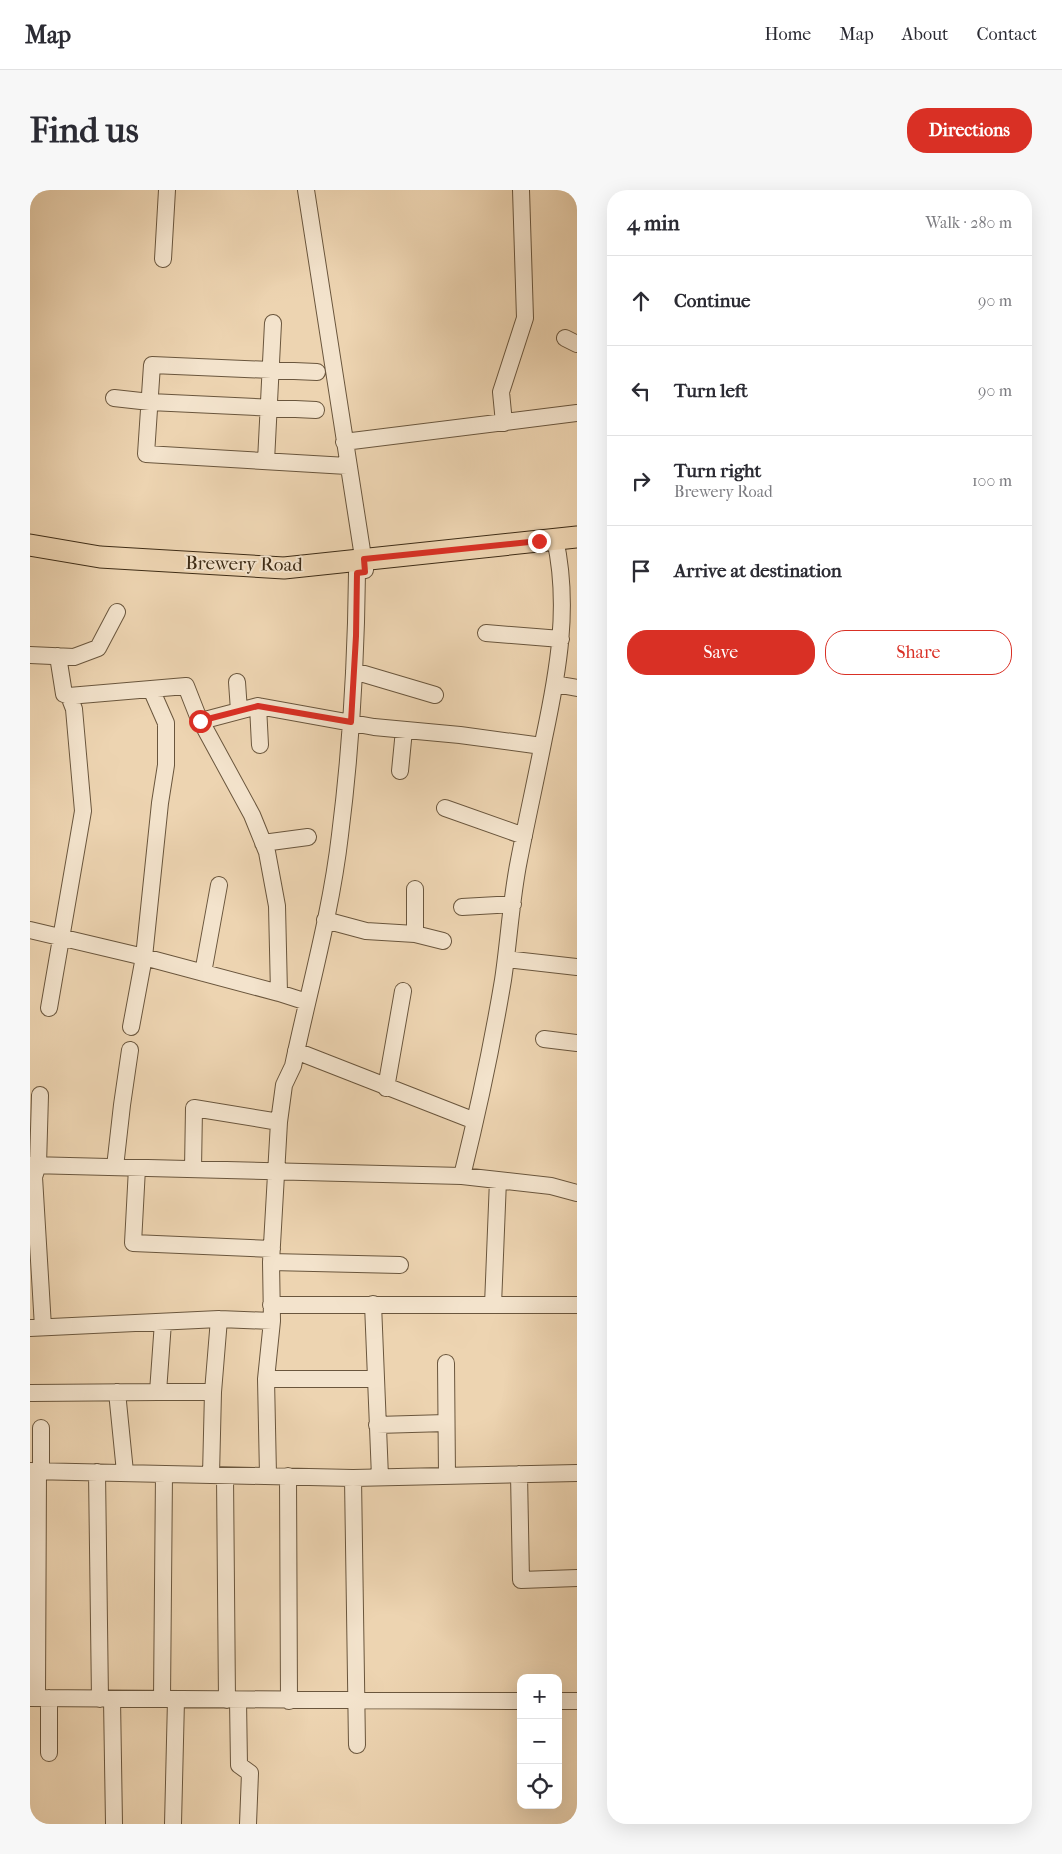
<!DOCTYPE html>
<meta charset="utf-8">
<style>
body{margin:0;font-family:"IM FELL French Canon",serif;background:#f7f7f7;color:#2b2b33}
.controls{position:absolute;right:15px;bottom:15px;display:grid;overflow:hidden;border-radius:10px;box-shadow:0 5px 20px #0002}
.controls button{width:45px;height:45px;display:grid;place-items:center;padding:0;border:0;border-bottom:1px solid #e1e1e2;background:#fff;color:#2b2b33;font:25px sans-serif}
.stop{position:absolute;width:15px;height:15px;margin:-11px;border:4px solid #d93025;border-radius:50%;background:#fff}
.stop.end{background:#d93025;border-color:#fff;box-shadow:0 1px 5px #0008}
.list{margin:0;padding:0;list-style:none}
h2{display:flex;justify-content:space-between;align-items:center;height:65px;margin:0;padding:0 20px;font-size:21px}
h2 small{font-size:16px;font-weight:400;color:#7c7c81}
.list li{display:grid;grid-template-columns:32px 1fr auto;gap:15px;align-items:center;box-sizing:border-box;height:90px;padding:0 20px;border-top:1px solid #e1e1e2}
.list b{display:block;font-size:19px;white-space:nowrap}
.list p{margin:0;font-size:16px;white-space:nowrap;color:#7c7c81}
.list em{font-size:16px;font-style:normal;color:#7c7c81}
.actions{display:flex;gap:10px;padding:15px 20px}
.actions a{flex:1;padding:11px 0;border:1px solid #d93025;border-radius:20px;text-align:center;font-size:18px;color:#d93025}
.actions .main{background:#d93025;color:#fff}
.icon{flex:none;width:28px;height:28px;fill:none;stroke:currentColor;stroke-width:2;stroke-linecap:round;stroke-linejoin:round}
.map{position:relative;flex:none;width:547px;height:1634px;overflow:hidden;border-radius:20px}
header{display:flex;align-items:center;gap:30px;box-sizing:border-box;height:70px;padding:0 25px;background:#fff;border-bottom:1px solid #e1e1e2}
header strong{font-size:24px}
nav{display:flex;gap:28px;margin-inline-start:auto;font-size:18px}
.intro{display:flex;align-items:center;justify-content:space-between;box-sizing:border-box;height:120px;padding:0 30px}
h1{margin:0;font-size:35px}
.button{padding:12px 22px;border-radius:20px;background:#d93025;color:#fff;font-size:18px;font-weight:700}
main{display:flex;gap:30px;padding:0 30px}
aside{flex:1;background:#fff;border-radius:20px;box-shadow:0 5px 20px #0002}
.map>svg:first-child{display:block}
</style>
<header>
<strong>Map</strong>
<nav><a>Home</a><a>Map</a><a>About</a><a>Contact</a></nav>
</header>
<div class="intro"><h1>Find us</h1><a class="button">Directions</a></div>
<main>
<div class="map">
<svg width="547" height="1634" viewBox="0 0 547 1634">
<rect width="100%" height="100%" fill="#edd4b1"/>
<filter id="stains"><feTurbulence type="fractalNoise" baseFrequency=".004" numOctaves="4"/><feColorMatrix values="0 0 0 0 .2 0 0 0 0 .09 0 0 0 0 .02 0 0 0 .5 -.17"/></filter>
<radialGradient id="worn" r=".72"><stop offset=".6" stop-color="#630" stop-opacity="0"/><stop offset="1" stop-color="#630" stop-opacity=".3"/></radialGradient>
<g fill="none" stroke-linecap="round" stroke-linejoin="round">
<defs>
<path id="minor" d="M276,0L335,380
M133,69L137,0
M535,148L547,154
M287,182L122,175L116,264L317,276
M84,208L120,212L286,220
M474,233L471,202L495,128L491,0
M314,252L547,223
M236,271L243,133
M456,443L531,449
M0,465L44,467L68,458L87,422
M324,481L405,505
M207,492L209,521
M525,494L547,498
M39,506L156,496L167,524L222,625L237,662L247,716L249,803
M228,516L230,555
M171,531L228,516L344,537L430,545L512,556
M370,581L374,540
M415,618L494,646
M233,653L278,647
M432,717L483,714
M295,730L336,741L385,744L413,751
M0,740L114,767L249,803L277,812
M385,744V699
M476,769L547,777
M173,783L189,695
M19,818L53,621L44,519L39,506L34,504L28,466
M101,837L114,767L130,613L136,575V533L121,499
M514,849L547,853
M266,861L445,931
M356,898L373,801
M10,905L8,975L4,987L13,1137
M0,975L432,986L521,996L547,1003
M85,977L92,915L100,860
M107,978L103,1053L242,1059
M163,979L164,918L249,932
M432,986C448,921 462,856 473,790C479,750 481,710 489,670C497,629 506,589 514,548C528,482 540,416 525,349
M241,1072L370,1075
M343,1114L350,1287
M241,1115H547
M463,1115L468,990
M133,1132L128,1202H183
M0,1138L189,1129L242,1131
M416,1173L417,1286
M236,1189H345
M87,1202L95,1282
M1,1203L128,1202
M347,1235L416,1233
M11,1238V1280
M0,1281L323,1288L547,1283
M67,1282L70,1509
M489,1284L491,1390L547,1388
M181,1285L183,1202L189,1129
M238,1285L236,1189L242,1131L241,1072L249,932L254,895L263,876C279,800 301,723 310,645C321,559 326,471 327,383
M195,1286L197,1510
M258,1286L259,1511
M323,1288L327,1555
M0,1508L491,1511
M7,1508L8,1281
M19,1508V1563
M82,1509L84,1634
M132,1509L134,1284
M208,1510L209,1575L220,1583L218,1634
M528,1511H547
M143,1634L146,1510"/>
<path id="major" d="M0,355L70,367L254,378L547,347"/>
</defs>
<use href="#minor" stroke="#6a563d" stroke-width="18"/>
<use href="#major" stroke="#3e2c16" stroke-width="23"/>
<use href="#minor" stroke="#f3e3cc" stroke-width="16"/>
<use href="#major" stroke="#edd4b1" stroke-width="21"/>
</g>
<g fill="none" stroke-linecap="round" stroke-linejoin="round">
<path stroke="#d93025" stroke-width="6" d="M170,531L228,516L321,532L326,446L327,383L335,382L334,369L509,351"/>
</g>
<g text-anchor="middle" stroke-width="4" stroke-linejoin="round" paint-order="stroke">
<g font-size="19" fill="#3e2c16" stroke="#f3e3cc">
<text transform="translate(214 373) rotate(1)" y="7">Brewery Road</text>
</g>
</g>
<rect width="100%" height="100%" filter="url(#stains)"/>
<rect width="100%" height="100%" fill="url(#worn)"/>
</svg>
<div class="controls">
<button>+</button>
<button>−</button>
<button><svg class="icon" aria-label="locate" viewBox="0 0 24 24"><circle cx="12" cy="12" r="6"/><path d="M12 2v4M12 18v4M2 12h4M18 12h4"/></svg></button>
</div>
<div class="stop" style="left:170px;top:531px"></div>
<div class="stop end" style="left:509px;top:351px"></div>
</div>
<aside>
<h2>4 min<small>Walk · 280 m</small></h2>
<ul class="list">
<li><svg class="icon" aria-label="ahead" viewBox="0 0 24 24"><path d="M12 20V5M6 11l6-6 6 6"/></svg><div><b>Continue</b></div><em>90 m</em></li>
<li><svg class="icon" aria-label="left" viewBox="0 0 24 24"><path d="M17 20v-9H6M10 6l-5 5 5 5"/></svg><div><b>Turn left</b></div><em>90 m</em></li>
<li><svg class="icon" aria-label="right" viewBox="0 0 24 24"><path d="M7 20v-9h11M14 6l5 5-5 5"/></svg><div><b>Turn right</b><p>Brewery Road</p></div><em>100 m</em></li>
<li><svg class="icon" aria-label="arrive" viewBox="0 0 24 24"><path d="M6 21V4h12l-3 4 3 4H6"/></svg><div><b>Arrive at destination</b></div></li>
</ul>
<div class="actions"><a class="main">Save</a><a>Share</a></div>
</aside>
</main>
